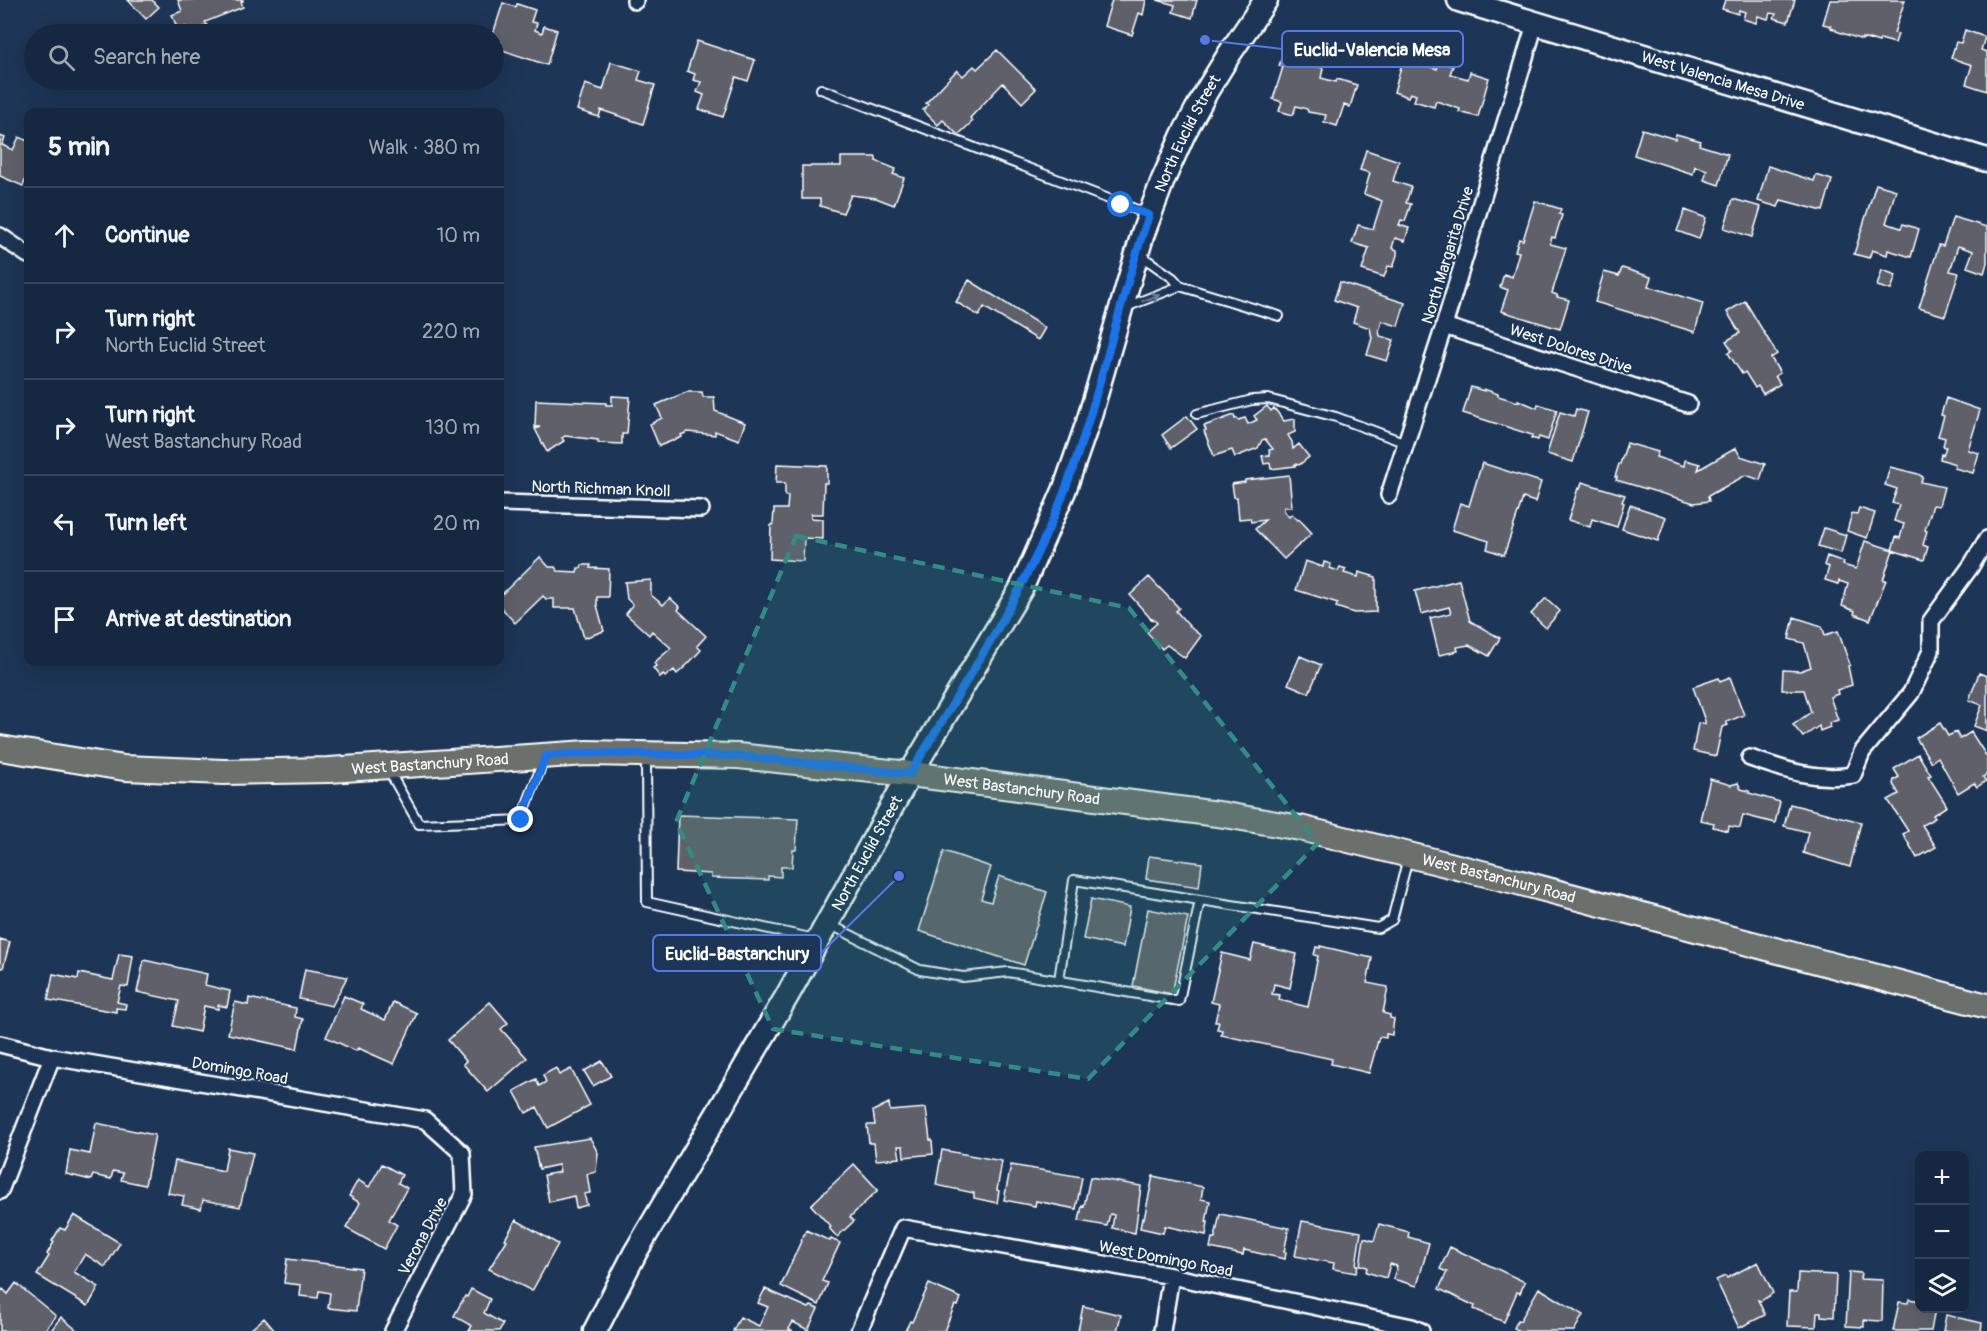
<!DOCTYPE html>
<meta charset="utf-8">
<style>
body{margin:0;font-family:Pangolin,sans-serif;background:#23344c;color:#f1f3f6}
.controls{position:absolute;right:18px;bottom:18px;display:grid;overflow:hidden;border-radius:12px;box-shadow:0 6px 24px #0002}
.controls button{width:54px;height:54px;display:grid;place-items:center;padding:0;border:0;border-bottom:2px solid #35445a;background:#162841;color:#f1f3f6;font:30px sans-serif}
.stop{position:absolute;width:18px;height:18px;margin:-14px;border:4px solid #1a73e8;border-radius:50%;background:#fff}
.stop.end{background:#1a73e8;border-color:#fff;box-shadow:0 2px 6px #0008}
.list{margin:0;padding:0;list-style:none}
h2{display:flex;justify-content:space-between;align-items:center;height:78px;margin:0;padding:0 24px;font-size:26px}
h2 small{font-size:20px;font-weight:400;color:#9ea6b1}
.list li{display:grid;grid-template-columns:39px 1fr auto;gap:18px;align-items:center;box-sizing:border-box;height:96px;padding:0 24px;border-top:2px solid #35445a}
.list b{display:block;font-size:22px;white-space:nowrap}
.list p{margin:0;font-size:20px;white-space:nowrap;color:#9ea6b1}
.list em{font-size:20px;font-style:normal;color:#9ea6b1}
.icon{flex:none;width:33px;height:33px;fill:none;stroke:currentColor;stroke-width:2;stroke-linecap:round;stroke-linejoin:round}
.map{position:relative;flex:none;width:1987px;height:1331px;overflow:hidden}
.search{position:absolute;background:#162841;box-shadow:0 6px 24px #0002;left:24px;top:24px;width:480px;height:66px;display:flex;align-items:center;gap:15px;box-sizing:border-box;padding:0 21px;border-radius:33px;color:#9ea6b1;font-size:22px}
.panel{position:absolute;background:#162841;box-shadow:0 6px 24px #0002;left:24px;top:108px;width:480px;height:558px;border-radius:12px}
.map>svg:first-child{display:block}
</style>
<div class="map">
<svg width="1987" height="1331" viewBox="0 0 1987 1331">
<rect width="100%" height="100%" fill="#1d3557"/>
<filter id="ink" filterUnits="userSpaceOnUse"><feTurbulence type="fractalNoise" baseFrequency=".0167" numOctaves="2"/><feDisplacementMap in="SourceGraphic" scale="12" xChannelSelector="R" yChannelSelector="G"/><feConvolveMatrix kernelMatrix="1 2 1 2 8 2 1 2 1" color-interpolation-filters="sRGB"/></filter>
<g filter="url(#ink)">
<path fill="#60606a" stroke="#fff" stroke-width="1.5" d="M128,0H152L159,7L146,19Z
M178,0H243V1L241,2L243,7L205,22L207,25L189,33L186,27L178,30L172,15L182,11Z
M1112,0H1146L1143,15L1139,13L1132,35L1104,26Z
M1157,0H1197L1192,18L1173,12L1175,5Z
M1725,0H1795L1788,22L1774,18L1776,14L1770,13L1768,19L1758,16L1756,23L1743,19L1745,12L1739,10L1738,14L1722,9Z
M1830,0H1905L1894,33L1898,34L1895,43L1880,39L1879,42L1869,39V40L1862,38V40L1836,31V30L1831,28V26L1823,24Z
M503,3L516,7L517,4L535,10L531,22L537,23L535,30L542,33L544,26L557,30L547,65L499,49L501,42L494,39L493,34Z
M1965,30L1985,37L1981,50L1987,52V91L1966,84L1972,65L1951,58L1956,42L1961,43Z
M697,41L755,60L748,81L736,77L723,117L699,109L704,95L697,92L701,82L693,80L695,74L687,71Z
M1286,44L1306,50L1304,58L1314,61L1312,65L1323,68L1321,78L1336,82L1337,79L1357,85L1350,107L1344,105L1337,126L1324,122L1326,115L1308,112L1307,109L1296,106L1293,115L1279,111L1282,102L1273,99L1283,67L1279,66Z
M1406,49L1421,53L1420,58L1430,61L1429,66L1437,69L1439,62L1453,66L1450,74L1468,79L1470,72L1489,78L1478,117L1459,112L1460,109L1436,101L1434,107L1414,101L1416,95L1410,93L1408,97L1394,92Z
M997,50L1036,89L1022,103L1003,83L970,118L973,121L958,135L943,120L938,125L923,110L928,105L926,103L957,70L963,76L974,66L977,69Z
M611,62L641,71L638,80L655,85L643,124L601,110L599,117L577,110L585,84L603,90Z
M1642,129L1675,139L1676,134L1701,141L1699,145L1728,154L1719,185L1704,180L1707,170L1695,166L1693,174L1634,155Z
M0,136L5,138L2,145L13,150L19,137L28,141V173L23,186L0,176Z
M1366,150L1399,161L1393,181L1411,187L1406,203L1411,204L1405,221L1401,220L1399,225L1409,228L1405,241L1395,238L1392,248L1397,250V255L1393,267L1388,266L1384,277L1362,270L1369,248L1352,243L1358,225L1373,229L1382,201L1364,194L1370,173L1360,170Z
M841,157H876V161L896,169L893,174L904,178L894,205L876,198L851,195L843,213L820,206V199H802V166H841Z
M1768,166L1814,181L1816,175L1832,180L1823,211L1781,200L1778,207L1758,201Z
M1876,184L1896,190L1886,223L1901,228L1903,224L1919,229L1911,257L1888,250L1887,255L1872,250L1869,258L1854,254Z
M1733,199L1761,207L1752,237L1724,228Z
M1535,201L1561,209L1559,214L1562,215L1555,238L1552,237L1550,244L1566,248L1552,293L1557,295V297L1569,300L1560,329L1501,311L1508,290L1500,287L1504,274L1512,277L1519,252L1515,251L1519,239L1523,240Z
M1685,210L1706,218L1699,239L1677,231Z
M1953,217L1987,227V263L1984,273L1967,267L1973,251L1958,246L1950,271L1959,273L1945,316L1919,308L1939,245L1943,246Z
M1622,268L1651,277L1648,286L1703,303L1695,332L1595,302L1604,272L1619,276Z
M1882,270L1896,275L1891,290L1877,286Z
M969,280L1045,328L1038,340L984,307L979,316L956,302Z
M1340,282L1405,303L1398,326L1382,321L1379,331L1380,336L1394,340L1387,361L1367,355L1372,338L1370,328L1353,322L1357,308L1334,300Z
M1745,301L1777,354L1771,358L1780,373L1775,376L1780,384L1763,394L1758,386L1755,388L1745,372L1742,374L1728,353L1732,350L1726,341L1740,333L1727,312Z
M1471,387L1484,391V389L1498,394V396L1518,402V400L1537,408L1538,404L1557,410L1548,440L1539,437L1538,440L1531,438L1532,435L1463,413Z
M687,392H702L703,397H714L715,411L745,423L739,440L715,431V435L688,432L681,435L682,437L659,446L650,424L662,418L656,405Z
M612,396L630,397L627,434H622V444L598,443V440L565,436L562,438L564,441L547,452L535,429L540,427H535L536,400L606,403V405H612Z
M1946,398L1980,410L1968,450L1979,453L1973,473L1954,468L1955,464L1940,459L1941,454L1943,455L1946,447L1943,446L1945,438L1938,436L1944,416L1941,415Z
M1267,406L1271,411L1274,408L1284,421L1295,419V432L1288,435L1292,442L1293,449L1299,444L1309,457L1299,465L1295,464V466L1271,469L1270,463L1264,464L1262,456L1270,455L1269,450L1273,449L1265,439L1262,440L1258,448L1235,457L1232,450L1214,456L1204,431L1206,430L1204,426L1234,415L1235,419L1237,418L1238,420L1245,418L1248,424L1257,420L1254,416Z
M1576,409L1588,412L1573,462L1547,454L1560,412L1574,416Z
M1187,416L1197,429L1171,448L1162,435Z
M1627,443L1658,452L1656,457L1684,466L1685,460L1700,464L1698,470L1736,448L1740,456L1765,464L1760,480L1746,475L1708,496L1709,501L1694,503L1616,480L1617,477H1615L1619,464H1620Z
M1482,463L1541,482L1535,502L1523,498L1504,555L1487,549L1489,541L1452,530L1460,503L1469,506Z
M777,464L827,466V483H824L823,514H811V518L823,519V539L804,538L803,561L770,559L771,525H773L774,509H787L788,496H785V483H776Z
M1890,467L1918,474L1923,477L1921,482L1944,487L1939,506L1933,505L1925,530L1927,531L1923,545L1928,547L1924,560L1892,550L1896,537L1900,538L1904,524L1894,521L1899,505L1892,503L1897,489L1885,485Z
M1289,475L1292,507H1284V511L1289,517L1292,514L1298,520L1299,519L1312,533L1284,559L1255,529L1265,520L1251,522L1250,518L1239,519L1237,497H1234L1232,484L1245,482V480Z
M1582,482L1625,495L1622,502L1624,503L1617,527L1592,519L1590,527L1568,520L1578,488L1580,489Z
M1630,505L1666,517L1658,541L1622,529Z
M1859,508L1875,513L1867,538L1847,531L1852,513L1857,514Z
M1824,528L1846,535L1841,553L1818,546Z
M1865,541L1893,550L1883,580H1886L1870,620L1854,614L1855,611L1842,606L1848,584L1839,581L1838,584L1825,580L1829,567L1824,565L1827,556L1844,562L1843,565L1856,569Z
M540,557L549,567H555L558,571L577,572L578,568H581L582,565H591L590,568L609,569L608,597H597V605L604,631L584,638L575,608H554V599H546L543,596L515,623L500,606V596Z
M1305,561L1323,567L1324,562L1331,564L1330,568L1338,571L1340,567L1346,569L1344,573L1358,577L1359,572L1376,577V612L1354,613L1336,607L1338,603L1296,590Z
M1149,577L1179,608L1176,611L1190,627L1201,636L1185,658L1167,645L1162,649L1147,632L1157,623L1152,618L1151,619L1130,595Z
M651,580V595L663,605L670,598L680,607L678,610L706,636L697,646L701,650L689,663L677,674L674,670L665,677L663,674L660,677L653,668L656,666L654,663L671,648L652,631L649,635L626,614L633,605L627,599L625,582Z
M1459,580L1470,621L1500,638L1489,656L1469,645L1457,647L1458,651L1439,655L1430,618L1451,613L1449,607L1421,614L1415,591Z
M1546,598L1560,611L1546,628L1531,614Z
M1794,617L1822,626L1825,635L1838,631L1850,665L1848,666L1852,685L1837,690L1838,694L1830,697L1838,720L1829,723L1830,727L1820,731L1819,726L1816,728L1803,737L1793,725L1811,712L1804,690H1782L1783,670L1800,671L1811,667L1804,643L1789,639Z
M1300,656L1321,665L1309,693L1288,684Z
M1979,673L1987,676V731L1974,726L1982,705L1969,700Z
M1730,677L1744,715L1726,722L1728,725L1722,727L1716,756L1693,751L1698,723L1705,724V721L1693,687L1719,678L1720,681Z
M1940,723L1948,736L1956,732L1960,739L1971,732L1987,757V774L1983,777L1986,781L1977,787L1974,783L1958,793L1938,757L1931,762L1916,738Z
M1918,754L1931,775L1928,776L1947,806L1933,815L1935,818L1922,825L1936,847L1917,858L1903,834L1908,831L1888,800L1899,794L1893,784L1894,780L1899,777L1894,769Z
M1710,779L1731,785L1738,783L1741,789L1749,791V793L1780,802L1775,823L1743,815L1740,828L1729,826L1728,831L1713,827L1714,823L1700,820Z
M1790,804L1861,822L1850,867L1803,853L1808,832L1784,826Z
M678,815L798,819L796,850H793L792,867H781V877L768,876V880L711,878V874L676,872Z
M944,851L991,867L981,899L991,902L999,876L1047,892L1024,965L919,931Z
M1149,856L1202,863L1199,887L1146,879Z
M1091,899L1130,907L1123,947L1083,939Z
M1148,909L1188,917L1172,994L1133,986Z
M0,939L10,942L3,968H0Z
M1254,944L1297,954L1290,988L1274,984L1272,994L1280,995L1279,1000L1308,1007L1318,956L1314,955L1316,947L1320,948V946L1372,958L1367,983L1388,987L1383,1013L1390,1015V1018L1394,1019L1392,1035L1386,1034V1038L1379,1037L1369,1073L1331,1064L1332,1059L1221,1035L1222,1030L1217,1029L1219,1022H1215L1219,1004L1211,1002L1222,953L1250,960Z
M119,954L133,956L128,987L121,986L117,1002L126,1004L125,1009L116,1008V1012L48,1000L53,974L78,979L79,973L113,980Z
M144,960L207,974L205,985L230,991L227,1007L218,1005V1009L204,1006L199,1032L173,1026L179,1001L137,992Z
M305,969L347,977L332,1006L299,999Z
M344,996L363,1004L361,1009L385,1020L393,1002L417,1013L394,1064L358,1048L356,1051L326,1037Z
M249,998L296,1008L295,1017L303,1019L297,1049L228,1034L235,1002L248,1005Z
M490,1002L508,1023L501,1029L527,1058L488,1092L463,1064L466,1061L448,1040Z
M602,1061L611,1076L593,1086L584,1071Z
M556,1068L559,1075L571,1069L590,1105L548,1128L537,1107L526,1113L514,1091L536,1079L539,1086L546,1082L543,1075Z
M889,1103L890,1111L926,1108L930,1140H932L933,1154L904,1157L903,1146H898L900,1158L876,1160L874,1143H869L867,1125H875L873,1111Z
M96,1123L155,1135L145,1185L121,1180L123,1173L113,1171L111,1179L93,1175L91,1180L66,1174L70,1150L90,1154Z
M590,1138L598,1153L596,1172L587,1174L590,1193L584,1194L587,1205L576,1208L574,1196L549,1202L544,1175L560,1172L558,1165L539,1169L534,1147Z
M228,1148L253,1153L240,1207L203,1200L201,1209L182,1205L184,1196L168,1193L175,1161L224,1171Z
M942,1150L1002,1161L997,1190L999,1191L997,1203L974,1198V1193L936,1185Z
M382,1164L402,1175L398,1183L407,1188L389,1220L397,1225L384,1249L346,1228L360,1203L349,1196L358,1180L369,1187Z
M854,1164L878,1190L850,1217L854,1221L837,1237L829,1228L831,1227L811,1205Z
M1011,1165L1082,1177L1076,1209L1036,1201L1035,1206L1004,1200Z
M1153,1176L1203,1187L1201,1199L1210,1201L1206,1222H1208L1206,1235L1165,1226L1163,1233L1140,1228L1142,1218L1144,1219Z
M1090,1177L1141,1186L1135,1233L1112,1228L1114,1215L1110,1214L1107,1226L1079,1221L1082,1206L1084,1207Z
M1220,1214L1289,1228L1284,1252H1286L1285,1259L1244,1250L1243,1255L1210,1248L1212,1238H1215Z
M74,1215L120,1243L105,1267L85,1254L74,1272L99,1287L88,1306L37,1275L49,1256L47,1254L54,1242L52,1241L60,1228L65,1230Z
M516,1220L558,1244L532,1291L489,1269L507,1240L505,1239Z
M1302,1221L1361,1232L1356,1265H1358L1356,1273L1333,1269L1334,1263L1295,1256Z
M1379,1224L1409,1232L1408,1237L1429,1243L1417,1286L1393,1279L1397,1266L1390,1264L1386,1278L1366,1272L1367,1267L1360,1265L1364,1238L1374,1241Z
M806,1230L830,1241L831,1239L840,1243L822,1281L828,1283L819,1305L781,1286Z
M1450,1247L1525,1282L1520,1293L1517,1292L1504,1322L1474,1309L1475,1306L1439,1289L1447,1272L1440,1269Z
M287,1259L361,1268L356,1311L328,1308L330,1293L319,1291L318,1298L300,1296L301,1285L284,1283Z
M1758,1262L1773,1293L1761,1301L1758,1300L1765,1315L1739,1328L1716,1280L1725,1276L1727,1278Z
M1849,1272L1861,1273L1860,1279L1883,1280L1882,1321L1864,1320V1327L1846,1326Z
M1798,1273L1836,1275L1834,1317L1821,1316V1312H1817L1816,1327L1787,1326L1789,1292H1797Z
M16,1283L56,1316L44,1331H0V1292L3,1289L8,1294Z
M929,1284L961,1298L958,1306L955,1305L944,1331H905L910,1321L912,1322Z
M1539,1288L1583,1315L1574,1331H1520L1514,1328L1518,1320L1520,1321Z
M471,1289L490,1299L484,1313L503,1324L499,1331H469L472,1326L454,1316L465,1296L467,1297Z
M765,1289L809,1308L811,1306L818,1309L808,1330L793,1322L789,1329L793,1331H733L740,1317L759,1326L768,1307L758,1303Z
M1909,1299L1920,1301V1308L1935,1309L1931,1331H1893L1899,1302L1908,1303Z
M1083,1306L1121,1315L1117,1331H1078Z
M1946,1315L1982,1323L1981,1331H1943Z
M61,1317L78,1331H55L52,1329Z
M264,1318L275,1331H249Z"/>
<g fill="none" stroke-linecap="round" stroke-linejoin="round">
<defs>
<path id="lane" d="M821,89L1148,214
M1140,255L1173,278L1180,286L1279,316
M1126,307L1180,286
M1197,414L1252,400L1268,399L1336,417L1406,443
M646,759L647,902L815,939
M389,771L419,824L521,820L544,759
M829,924L920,970L963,977L1008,972L1179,1001L1200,900L1378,928L1392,920L1408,858
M1059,980L1074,880L1200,900"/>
<path id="street" d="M635,1V0
M0,236L28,255
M1444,326L1688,404
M1389,495L1444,326L1535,24
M500,503L701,509
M1750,758C1785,770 1815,781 1853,775L1862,752L1911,693L1931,651V621L1971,566L1987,539
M0,1044L52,1057L425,1120L462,1153L464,1194L393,1331
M0,1191L52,1057
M859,1331L903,1228L1171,1276L1412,1327L1421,1331
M1162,1331L1171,1276"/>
<g id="secondary">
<path id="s1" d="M1459,0L1987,160"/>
<path id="s2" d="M595,1331L635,1253L787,996L910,774L1021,589L1064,491L1088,422L1143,233L1163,180L1183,135L1206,92L1230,53L1266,0"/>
</g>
<g id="primary">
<path id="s3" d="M0,748L124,768L224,772L329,770L587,753L738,756L910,774L1225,815L1300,828L1510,880L1987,1006"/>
</g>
</defs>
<use href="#lane" stroke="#fff" stroke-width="12"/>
<use href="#street" stroke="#fff" stroke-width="20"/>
<use href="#secondary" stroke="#fff" stroke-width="27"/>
<use href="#primary" stroke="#fff" stroke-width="28"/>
<use href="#lane" stroke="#1d3557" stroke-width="8"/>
<use href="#street" stroke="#1d3557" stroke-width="15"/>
<use href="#secondary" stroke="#1d3557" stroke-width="22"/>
<use href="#primary" stroke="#6c706d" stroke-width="24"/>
</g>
<defs><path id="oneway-shaft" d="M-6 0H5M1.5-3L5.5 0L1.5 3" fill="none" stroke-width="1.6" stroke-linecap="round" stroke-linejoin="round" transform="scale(1.5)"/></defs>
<use stroke="#6c7c92" href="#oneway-shaft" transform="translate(1151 298) rotate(-20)"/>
</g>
<g fill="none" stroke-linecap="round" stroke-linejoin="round" filter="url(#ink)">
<path stroke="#1a73e8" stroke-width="8" d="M521,820L546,756L588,753L738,756L910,774C966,681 1026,591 1065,490C1099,400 1118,305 1149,215L1121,205"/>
</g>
<path fill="#338b84" fill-opacity="0.2" stroke="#338b84" stroke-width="4.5" stroke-dasharray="12 8" stroke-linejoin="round" d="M796,536L1129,608L1318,843L1088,1079L773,1029L676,822Z"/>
<g text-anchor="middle" stroke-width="4.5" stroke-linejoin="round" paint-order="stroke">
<g font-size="16" fill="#fff" stroke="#1d3557">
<text dy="6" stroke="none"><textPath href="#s1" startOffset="276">West Valencia Mesa Drive</textPath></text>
<text dy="6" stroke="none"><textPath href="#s2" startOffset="1342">North Euclid Street</textPath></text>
<text transform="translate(1447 255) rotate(-73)" y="6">North Margarita Drive</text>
<text transform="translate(1571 348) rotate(18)" y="6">West Dolores Drive</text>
<text transform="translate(601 488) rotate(2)" y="6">North Richman Knoll</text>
<text dy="6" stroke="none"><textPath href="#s3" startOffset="432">West Bastanchury Road</textPath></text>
<text dy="6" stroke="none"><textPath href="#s3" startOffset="1026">West Bastanchury Road</textPath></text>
<text dy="6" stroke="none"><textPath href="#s2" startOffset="550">North Euclid Street</textPath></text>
<text dy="6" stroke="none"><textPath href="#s3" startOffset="1512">West Bastanchury Road</textPath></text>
<text transform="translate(240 1070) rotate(10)" y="6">Domingo Road</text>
<text transform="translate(422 1236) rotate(-62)" y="6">Verona Drive</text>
<text transform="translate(1166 1258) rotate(11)" y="6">West Domingo Road</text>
</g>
</g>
<path fill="none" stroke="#567ae2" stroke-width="2" d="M1205 40L1282 49M899 876L821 953"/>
<g fill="#567ae2" stroke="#1d3557" stroke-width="2">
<circle cx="1205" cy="40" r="6"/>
<circle cx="899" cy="876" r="6"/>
</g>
<g fill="#1d3557" stroke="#567ae2" stroke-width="2">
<rect x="1282" y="31" width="181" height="36" rx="6"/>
<rect x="653" y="935" width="168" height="36" rx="6"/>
</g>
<g font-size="18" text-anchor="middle" font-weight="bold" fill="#fff">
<text x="1372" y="56">Euclid-Valencia Mesa</text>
<text x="737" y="960">Euclid-Bastanchury</text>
</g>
</svg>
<div class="controls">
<button>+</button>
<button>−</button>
<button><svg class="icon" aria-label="layers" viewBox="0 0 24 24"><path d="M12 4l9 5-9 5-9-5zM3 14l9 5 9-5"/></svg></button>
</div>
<div class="stop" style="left:1121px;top:205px"></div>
<div class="stop end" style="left:521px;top:820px"></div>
<div class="search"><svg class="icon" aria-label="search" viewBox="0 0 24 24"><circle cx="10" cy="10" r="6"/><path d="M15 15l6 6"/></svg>Search here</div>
<section class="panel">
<h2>5 min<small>Walk · 380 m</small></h2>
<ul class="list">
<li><svg class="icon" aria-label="ahead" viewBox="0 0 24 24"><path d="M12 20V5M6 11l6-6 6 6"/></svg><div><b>Continue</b></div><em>10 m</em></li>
<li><svg class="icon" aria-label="right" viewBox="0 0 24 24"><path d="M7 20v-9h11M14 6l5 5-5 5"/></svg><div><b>Turn right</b><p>North Euclid Street</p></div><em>220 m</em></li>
<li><svg class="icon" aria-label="right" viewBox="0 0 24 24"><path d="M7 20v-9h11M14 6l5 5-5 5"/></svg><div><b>Turn right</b><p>West Bastanchury Road</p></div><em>130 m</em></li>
<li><svg class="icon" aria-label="left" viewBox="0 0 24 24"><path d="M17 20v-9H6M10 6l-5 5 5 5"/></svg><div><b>Turn left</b></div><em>20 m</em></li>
<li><svg class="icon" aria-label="arrive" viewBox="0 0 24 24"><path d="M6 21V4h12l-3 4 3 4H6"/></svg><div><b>Arrive at destination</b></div></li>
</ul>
</section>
</div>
